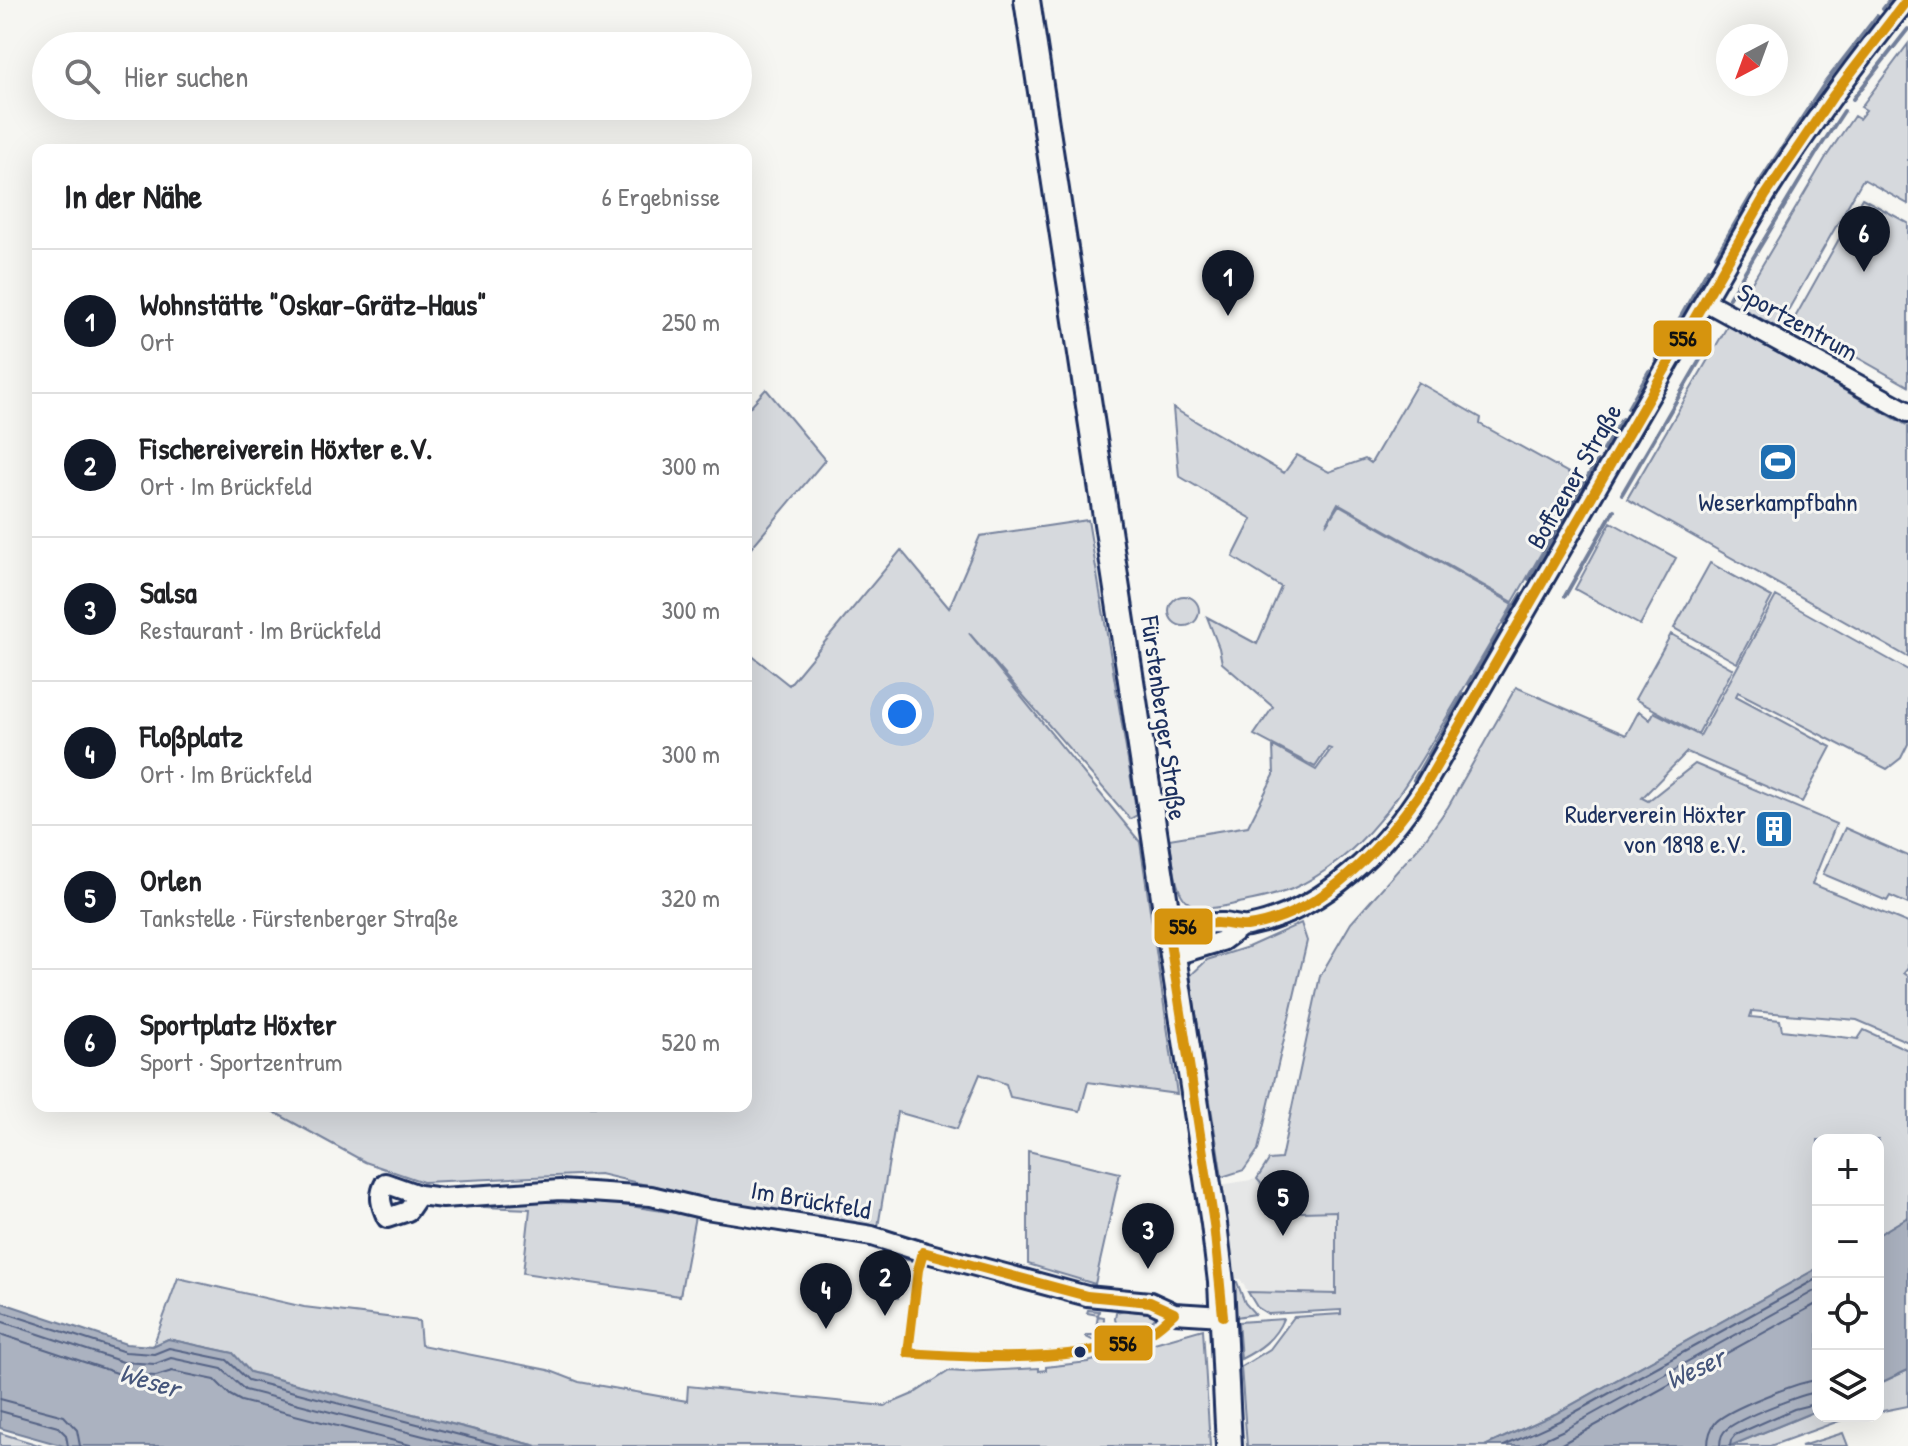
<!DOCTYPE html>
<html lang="de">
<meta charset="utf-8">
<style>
body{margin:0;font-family:"Patrick Hand",sans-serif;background:#f2f2f2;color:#202124}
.controls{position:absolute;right:24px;bottom:24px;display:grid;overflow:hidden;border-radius:16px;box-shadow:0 8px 32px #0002}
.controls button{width:72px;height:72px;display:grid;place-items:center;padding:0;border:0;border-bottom:2px solid #e0e0e0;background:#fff;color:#202124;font:40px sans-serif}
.compass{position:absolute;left:1716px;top:24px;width:72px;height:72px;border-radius:50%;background:#fff;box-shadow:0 8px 32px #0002;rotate:221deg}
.you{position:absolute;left:902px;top:714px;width:28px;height:28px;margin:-20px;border:6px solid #fff;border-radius:50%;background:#1a73e8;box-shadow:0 0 0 12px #1a73e833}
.badge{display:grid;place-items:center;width:52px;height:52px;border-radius:50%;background:#111827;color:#fff;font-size:26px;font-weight:700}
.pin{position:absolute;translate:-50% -66px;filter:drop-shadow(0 2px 4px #0008)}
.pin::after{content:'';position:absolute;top:42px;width:28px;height:24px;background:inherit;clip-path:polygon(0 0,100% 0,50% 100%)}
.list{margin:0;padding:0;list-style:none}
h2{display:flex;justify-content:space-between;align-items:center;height:104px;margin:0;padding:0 32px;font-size:34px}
h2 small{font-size:26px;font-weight:400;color:#757577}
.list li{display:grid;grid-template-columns:52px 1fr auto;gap:24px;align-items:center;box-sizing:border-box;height:144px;padding:0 32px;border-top:2px solid #e0e0e0}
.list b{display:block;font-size:30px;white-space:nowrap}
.list p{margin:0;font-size:26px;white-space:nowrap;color:#757577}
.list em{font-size:26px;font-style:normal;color:#757577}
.icon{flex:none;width:44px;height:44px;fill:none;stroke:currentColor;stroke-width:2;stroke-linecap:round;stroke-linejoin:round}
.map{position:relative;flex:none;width:1908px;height:1446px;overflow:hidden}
.search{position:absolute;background:#fff;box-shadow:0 8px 32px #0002;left:32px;top:32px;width:720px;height:88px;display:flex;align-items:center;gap:20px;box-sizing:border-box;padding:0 28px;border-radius:44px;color:#757577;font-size:30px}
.panel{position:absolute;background:#fff;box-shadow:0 8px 32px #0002;left:32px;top:144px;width:720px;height:968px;border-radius:16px}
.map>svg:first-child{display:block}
</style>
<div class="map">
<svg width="1908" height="1446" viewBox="0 0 1908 1446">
<rect width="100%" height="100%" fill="#f6f6f2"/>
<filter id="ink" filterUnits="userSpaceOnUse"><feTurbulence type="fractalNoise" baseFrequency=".0125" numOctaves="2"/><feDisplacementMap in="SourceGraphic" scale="16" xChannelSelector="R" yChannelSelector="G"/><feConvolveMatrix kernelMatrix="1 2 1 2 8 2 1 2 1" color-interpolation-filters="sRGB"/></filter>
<g filter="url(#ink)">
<path fill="#e6e7e7" d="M1257,1179L1264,1187L1267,1213L1336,1211V1295L1248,1292L1240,1279H1234L1220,1185Z"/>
<path fill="#d6d9dd" stroke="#78849e" stroke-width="2" d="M1908,44V204L1863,179L1778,328L1738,306L1826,157L1854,116L1859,119L1866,110L1861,107Z
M1862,198L1908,223V386L1793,321Z
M1728,325L1908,426V657L1627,499Z
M1418,382L1481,418L1480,424L1583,481L1513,602L1338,503L1326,525L1339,505L1513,604C1491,643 1468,681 1445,720C1406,786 1366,857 1292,889C1275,896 1256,899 1239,903C1173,920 1179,892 1169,839L1248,826L1274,775L1273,746L1316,770L1331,749L1328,748L1315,767L1254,735L1273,707L1222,663L1219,648L1207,617L1257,644L1281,587L1233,557L1252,519L1179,476L1173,408L1284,473L1297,455L1329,472L1365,459L1371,463Z
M766,389L825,460L746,554V411Z
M1088,520L1137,815L1130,819L969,633L1140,842L1177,1094L1088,1082L1080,1111L1010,1097L1006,1084L980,1074L957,1129L897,1112L878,1227L706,1199L600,1174L423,1182L365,1162L263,1106H746V651L789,685L901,550L949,608L980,536Z
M1611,522L1676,558L1640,625L1575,589Z
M1710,563L1772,597L1737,663L1674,628Z
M1169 611a15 15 0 1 1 30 0a15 15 0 1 1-30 0Z
M1776,596L1908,670V744L1901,758L1887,769L1738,692L1736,696L1831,747L1802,802L1687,752L1642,798L1648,801L1695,764L1836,824L1812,884L1908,923V968L1904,973L1908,976V1042L1857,1020L1752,1011L1750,1017L1780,1020L1782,1030L1858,1039L1864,1030L1908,1050V1217L1878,1235V1140H1818V1268L1555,1414L1485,1446H1247L1241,1367L1270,1349L1294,1317L1341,1314V1310L1268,1314L1257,1307L1248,1292L1336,1294V1211L1267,1213L1264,1187L1257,1179L1269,1160L1281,1159L1320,976L1351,923L1424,841L1448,807L1516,687L1626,735L1639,711L1650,720L1654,712L1700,736Z
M1671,634L1733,669L1698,734L1635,699Z
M1845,828L1908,856V904L1890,896L1887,901L1823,874Z
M1301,923L1307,941L1258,1150L1244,1170L1222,1177L1190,976L1207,960L1248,947Z
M1028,1151L1120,1173L1095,1284L1028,1264Z
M483,1201L610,1203L695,1216L680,1296L523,1273L530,1209L484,1207Z
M901,1254L912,1261L902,1259L900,1280L910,1283L908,1286H900L898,1298L890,1297L895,1261Z
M178,1278L304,1307L419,1321L421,1345L548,1370L579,1382L687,1401L688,1386L885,1406L913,1394L949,1371L964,1372L1039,1368V1371L1046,1370V1367L1088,1362L1203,1329L1210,1446H537L249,1372L232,1353L168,1339L153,1346Z
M1233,1282H1237L1245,1303L1255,1314L1236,1317Z
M1088,1310L1099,1311L1098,1316L1104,1317L1103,1339L1092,1340L1086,1337V1335H1095L1098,1315L1087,1313Z
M1125,1310L1147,1313L1149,1310L1156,1316C1151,1328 1131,1330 1119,1334L1115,1319L1116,1312Z
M1283,1319C1275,1339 1259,1350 1241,1359L1238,1322Z
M1908,1370V1406L1878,1412V1384Z
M1818,1410V1416H1853L1770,1446H1730Z
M0,1433L42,1446H0Z
M1843,1433L1848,1446H1801Z"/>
<path fill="#abb2c0" stroke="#717e99" stroke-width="2" d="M1908,1217V1370L1878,1384V1235Z
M1818,1268V1410L1730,1446H1485L1555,1414Z
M0,1302L126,1344L153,1346L168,1339L233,1353L250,1372L537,1446H64L0,1428Z"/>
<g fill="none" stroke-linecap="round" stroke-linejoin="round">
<path stroke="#556385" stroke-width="2" d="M0,1311L125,1352L154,1354L169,1348L227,1360L248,1380L502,1446
M0,1321L123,1362L155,1364L171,1358L222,1369L245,1390L462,1446
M0,1334L120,1374L156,1376L172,1371L215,1380L230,1395L241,1401L414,1446
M0,1399L64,1416L77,1430L80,1446
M0,1411L58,1427L66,1435L68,1446
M1504,1446L1559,1421L1818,1278
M1529,1446L1564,1430L1818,1289
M1558,1446L1818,1303
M1708,1446C1708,1437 1710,1429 1716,1422C1729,1409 1800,1381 1818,1380
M1720,1446C1720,1439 1721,1433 1727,1429C1740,1418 1801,1394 1818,1392
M1730,1446L1731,1440L1735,1435L1794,1409L1818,1403"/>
<path stroke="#717e99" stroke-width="4" d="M1883,9L1890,0
M1853,99L1908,29
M1757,186L1825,83L1877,16
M1716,256L1751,196
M1729,298L1817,152L1844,111
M1656,360L1708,269
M1628,408L1649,371
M1603,450L1622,419
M1622,494L1711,341
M1529,579L1597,461
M1565,596L1614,510
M1504,624L1522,594
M1469,684L1499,633
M1414,780L1463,695"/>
<defs>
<path id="minor" d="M1705,301L1908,412
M1168,929C1185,927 1206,922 1223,923C1232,924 1239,927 1248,926C1325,910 1386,848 1426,784L1765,196C1808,128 1856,63 1907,0
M1172,956L1222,941L1241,927
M419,1195L408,1211L387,1218C381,1205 378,1196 385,1183L419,1195L443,1198L560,1190L651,1196L706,1209L872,1236L923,1252L1087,1296L1150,1302L1174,1313L1223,1316"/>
<path id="major" d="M1027,0L1214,1224L1221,1282L1229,1446"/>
</defs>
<use href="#minor" stroke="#1b2f5e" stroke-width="24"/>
<use href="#major" stroke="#1b2f5e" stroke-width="30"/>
<use href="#minor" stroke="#f6f6f2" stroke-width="18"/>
<use href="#major" stroke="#f6f6f2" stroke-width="24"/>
<defs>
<path id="bus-1" d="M923,1252L1087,1296L1150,1302L1174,1313C1165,1321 1156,1331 1145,1335C1081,1364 977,1358 908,1353L918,1270Z
M1223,1316L1214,1224L1168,929C1184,927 1200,923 1217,923C1227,923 1237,927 1247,926C1323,916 1386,843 1426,784L1765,196L1833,96L1907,0"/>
</defs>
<use href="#bus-1" stroke="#f6f6f2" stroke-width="16"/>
<use href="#bus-1" stroke="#d6940e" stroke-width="10"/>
</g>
</g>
<defs>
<symbol id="stadium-square" viewBox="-11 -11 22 22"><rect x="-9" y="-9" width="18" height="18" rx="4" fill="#1f6fb2" stroke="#f6f6f2"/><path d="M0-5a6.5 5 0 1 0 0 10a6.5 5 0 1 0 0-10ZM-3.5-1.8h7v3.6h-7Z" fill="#fff"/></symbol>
<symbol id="building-square" viewBox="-11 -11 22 22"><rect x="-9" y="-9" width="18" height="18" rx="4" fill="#1f6fb2" stroke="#f6f6f2"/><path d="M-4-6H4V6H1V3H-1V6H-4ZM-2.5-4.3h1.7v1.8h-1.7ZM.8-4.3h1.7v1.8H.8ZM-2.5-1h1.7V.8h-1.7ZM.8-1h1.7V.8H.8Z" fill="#fff"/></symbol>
</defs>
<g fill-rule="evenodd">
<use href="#stadium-square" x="1756" y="440" width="44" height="44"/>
<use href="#building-square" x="1752" y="807" width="44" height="44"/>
</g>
<circle fill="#1b2f5e" stroke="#f6f6f2" stroke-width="3" cx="1080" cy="1352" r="7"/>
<g text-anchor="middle" stroke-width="6" stroke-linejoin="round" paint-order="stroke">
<g font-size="26" fill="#1b2f5e" stroke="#f6f6f2">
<text transform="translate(1798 322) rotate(29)" y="9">Sportzentrum</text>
<text transform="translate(1574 476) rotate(-60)" y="9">Boffzener Straße</text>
<text transform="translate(1164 718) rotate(82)" y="9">Fürstenberger Straße</text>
<text transform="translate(811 1200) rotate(10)" y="9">Im Brückfeld</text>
</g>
<g font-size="26" fill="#1b2f5e" stroke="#f6f6f2">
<text x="1778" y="511">Weserkampfbahn</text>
<text x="1746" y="823" text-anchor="end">Ruderverein Höxter<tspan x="1746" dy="30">von 1898 e.V.</tspan></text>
</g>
<g font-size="28" font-style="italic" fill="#46567b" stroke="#f6f6f2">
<text transform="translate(1695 1368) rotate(-25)" y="10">Weser</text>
<text transform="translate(150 1380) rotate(17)" y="10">Weser</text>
</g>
</g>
<g stroke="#f6f6f2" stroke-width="3">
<rect x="1652" y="319" width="61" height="39" rx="8" fill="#d6940e"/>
<rect x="1153" y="907" width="61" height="39" rx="8" fill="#d6940e"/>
<rect x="1093" y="1324" width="61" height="38" rx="8" fill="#d6940e"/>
</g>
<g font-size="22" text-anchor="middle" font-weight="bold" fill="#111">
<text x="1683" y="346">556</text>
<text x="1183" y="934">556</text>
<text x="1123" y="1351">556</text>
</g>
</svg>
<div class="controls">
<button>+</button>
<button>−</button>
<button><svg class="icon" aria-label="locate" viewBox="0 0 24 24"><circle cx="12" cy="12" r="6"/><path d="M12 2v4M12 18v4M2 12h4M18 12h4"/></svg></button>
<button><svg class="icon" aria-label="layers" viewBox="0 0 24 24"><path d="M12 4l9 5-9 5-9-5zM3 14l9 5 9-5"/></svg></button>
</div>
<svg class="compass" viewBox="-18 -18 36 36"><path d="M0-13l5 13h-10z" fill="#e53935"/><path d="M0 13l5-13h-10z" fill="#757577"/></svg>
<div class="you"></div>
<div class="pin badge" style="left:1228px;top:316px">1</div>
<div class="pin badge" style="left:885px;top:1316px">2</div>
<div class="pin badge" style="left:1148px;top:1269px">3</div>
<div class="pin badge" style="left:826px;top:1329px">4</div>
<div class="pin badge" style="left:1283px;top:1236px">5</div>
<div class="pin badge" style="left:1864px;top:272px">6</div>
<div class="search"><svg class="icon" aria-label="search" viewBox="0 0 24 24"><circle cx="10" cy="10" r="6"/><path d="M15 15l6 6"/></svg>Hier suchen</div>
<section class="panel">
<h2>In der Nähe<small>6 Ergebnisse</small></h2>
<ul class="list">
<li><span class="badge">1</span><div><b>Wohnstätte &quot;Oskar-Grätz-Haus&quot;</b><p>Ort</p></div><em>250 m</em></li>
<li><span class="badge">2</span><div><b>Fischereiverein Höxter e.V.</b><p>Ort · Im Brückfeld</p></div><em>300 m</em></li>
<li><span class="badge">3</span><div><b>Salsa</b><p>Restaurant · Im Brückfeld</p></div><em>300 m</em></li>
<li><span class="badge">4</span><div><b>Floßplatz</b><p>Ort · Im Brückfeld</p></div><em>300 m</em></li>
<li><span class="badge">5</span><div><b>Orlen</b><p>Tankstelle · Fürstenberger Straße</p></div><em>320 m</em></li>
<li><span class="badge">6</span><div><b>Sportplatz Höxter</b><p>Sport · Sportzentrum</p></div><em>520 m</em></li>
</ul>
</section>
</div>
